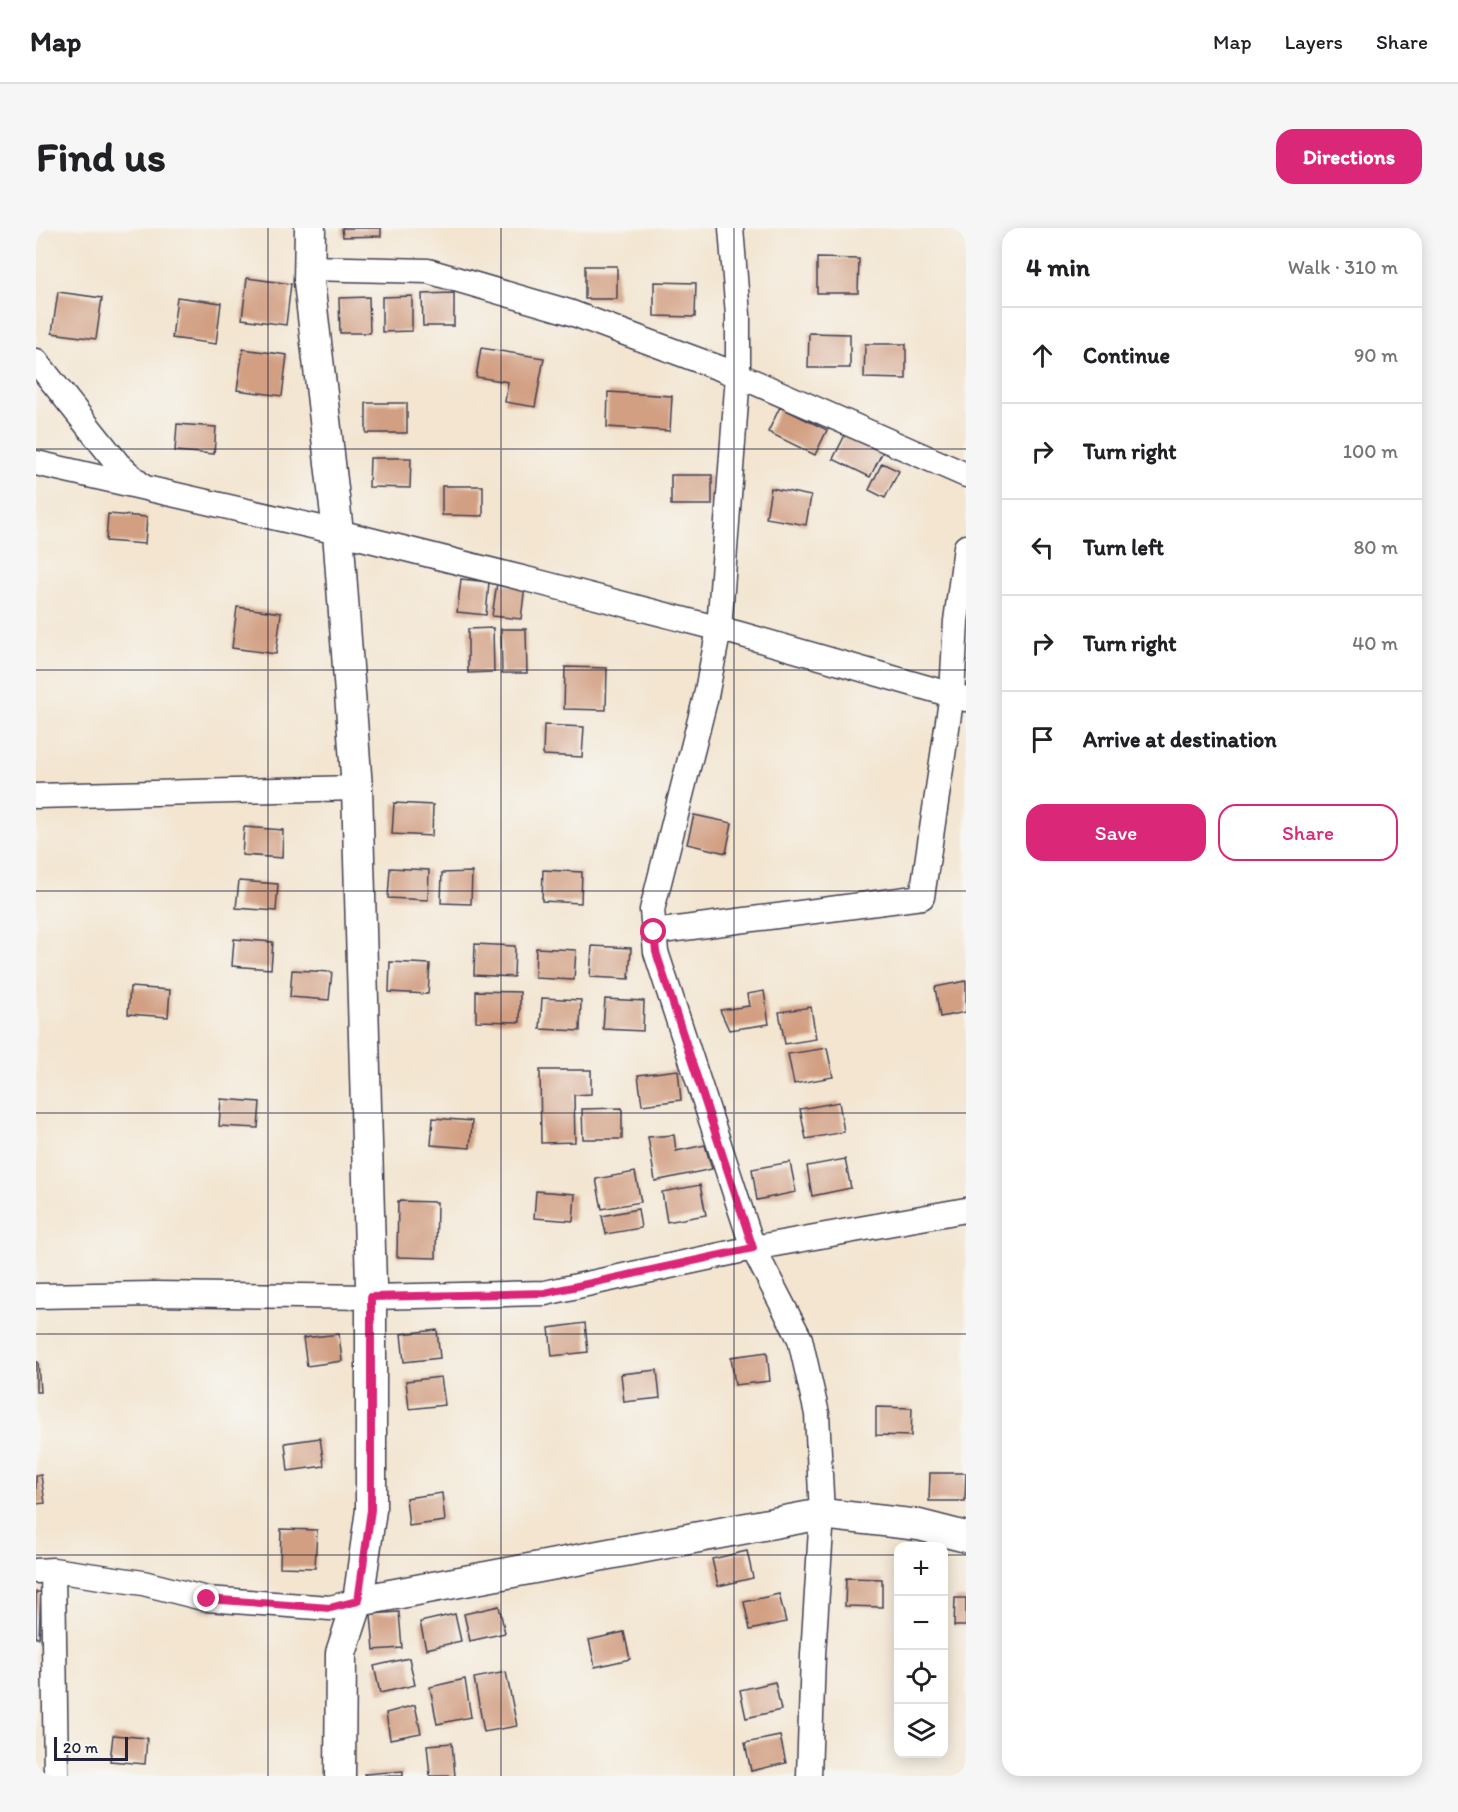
<!DOCTYPE html>
<meta charset="utf-8">
<style>
body{margin:0;font-family:Itim,sans-serif;background:#f6f6f6;color:#202124}
.controls{position:absolute;right:18px;bottom:18px;display:grid;overflow:hidden;border-radius:12px;box-shadow:0 3px 15px #0003}
.controls button{width:54px;height:54px;display:grid;place-items:center;padding:0;border:0;border-bottom:2px solid #e0e0e0;background:#fff;color:#202124;font:30px sans-serif}
.scale{position:absolute;left:18px;bottom:15px;width:74px;box-sizing:border-box;padding-left:6px;border:3px solid #22223b;border-top:0;font-size:16px;line-height:21px;white-space:nowrap;color:#22223b;-webkit-text-stroke:4px #f6f6f2;paint-order:stroke}
.stop{position:absolute;width:18px;height:18px;margin:-14px;border:4px solid #db2777;border-radius:50%;background:#fff}
.stop.end{background:#db2777;border-color:#fff;box-shadow:0 2px 6px #0008}
.list{margin:0;padding:0;list-style:none}
h2{display:flex;justify-content:space-between;align-items:center;height:78px;margin:0;padding:0 24px;font-size:26px}
h2 small{font-size:20px;font-weight:400;color:#757577}
.list li{display:grid;grid-template-columns:39px 1fr auto;gap:18px;align-items:center;box-sizing:border-box;height:96px;padding:0 24px;border-top:2px solid #e0e0e0}
.list b{display:block;font-size:22px;white-space:nowrap}
.list em{font-size:20px;font-style:normal;color:#757577}
.actions{display:flex;gap:12px;padding:18px 24px}
.actions a{flex:1;padding:14px 0;border:2px solid #db2777;border-radius:18px;text-align:center;font-size:21px;color:#db2777}
.actions .main{background:#db2777;color:#fff}
.icon{flex:none;width:33px;height:33px;fill:none;stroke:currentColor;stroke-width:2;stroke-linecap:round;stroke-linejoin:round}
.map{position:relative;flex:none;width:930px;height:1548px;overflow:hidden;border-radius:18px}
header{display:flex;align-items:center;gap:36px;box-sizing:border-box;height:84px;padding:0 30px;background:#fff;border-bottom:2px solid #e0e0e0}
header strong{font-size:28px}
nav{display:flex;gap:33px;margin-inline-start:auto;font-size:21px}
.intro{display:flex;align-items:center;justify-content:space-between;box-sizing:border-box;height:144px;padding:0 36px}
h1{margin:0;font-size:42px}
.button{padding:15px 27px;border-radius:18px;background:#db2777;color:#fff;font-size:21px;font-weight:700}
main{display:flex;gap:36px;padding:0 36px}
aside{flex:1;background:#fff;border-radius:18px;box-shadow:0 3px 15px #0003}
.map>svg:first-child{display:block}
</style>
<header>
<strong>Map</strong>
<nav><a>Map</a><a>Layers</a><a>Share</a></nav>
</header>
<div class="intro"><h1>Find us</h1><a class="button">Directions</a></div>
<main>
<div class="map">
<svg width="930" height="1548" viewBox="0 0 930 1548">
<rect width="100%" height="100%" fill="#f6f6f2"/>
<filter id="ink" filterUnits="userSpaceOnUse"><feTurbulence type="fractalNoise" baseFrequency=".0167" numOctaves="2"/><feDisplacementMap in="SourceGraphic" scale="12" xChannelSelector="R" yChannelSelector="G"/><feConvolveMatrix kernelMatrix="1 2 1 2 8 2 1 2 1" color-interpolation-filters="sRGB"/></filter>
<filter id="wash" filterUnits="userSpaceOnUse"><feTurbulence type="fractalNoise" baseFrequency=".008" numOctaves="4" result="noise"/><feDisplacementMap in="SourceGraphic" scale="24" xChannelSelector="R" yChannelSelector="G"/><feGaussianBlur stdDeviation="1.35" result="paint"/><feColorMatrix in="noise" values="0 0 0 0 0 0 0 0 0 0 0 0 0 0 0 0 0 1.4 0 .05"/><feComposite in="paint" operator="in"/></filter>
<g filter="url(#wash)">
<rect width="100%" height="100%" fill="#f3e5d0"/>
<g id="blocks">
<path fill="#d29f82" d="M306,0H345V8L307,9Z
M781,30L823,31L822,65H781Z
M549,38H581V71H549Z
M211,50L255,56L250,97L206,91Z
M618,54L660,55L659,89L618,88Z
M22,64L66,70L60,111L16,105Z
M418,65V98H387L386,66Z
M376,68V103L346,104V69Z
M141,69L185,75L180,116L136,110Z
M333,69L334,105H304L303,70Z
M773,105L814,106V140H772Z
M829,116H870V151L828,150Z
M445,120L508,130L499,179L469,174L472,154L440,149Z
M207,121L251,127L246,168L201,162Z
M572,164L636,168L634,203L571,199Z
M330,175H371V205H330Z
M744,179L791,202L779,227L732,204Z
M141,196L180,199L178,226L139,223Z
M810,205L847,223L834,249L797,231Z
M334,230H375L374,260L333,259Z
M846,235L863,243L849,270L833,262Z
M635,247H676V277H635Z
M406,258H447V288L406,287Z
M735,260L775,268L770,297L730,290Z
M72,286L111,289L109,316L70,313Z
M425,351L453,354L450,387L421,384Z
M461,355L489,358L485,391L456,388Z
M201,379L245,385L240,426L196,420Z
M457,400L458,444L432,445V401Z
M465,401H490L491,445H466Z
M529,439L571,440L570,482L528,481Z
M508,497L548,499L546,529L507,527Z
M358,575L397,577L396,608L356,606Z
M658,587L696,595L690,625L651,616Z
M208,599L247,602L246,630L206,627Z
M354,640L393,642L392,672L352,670Z
M507,642L546,644L545,675L506,673Z
M436,644L435,676L405,675L406,645Z
M203,653L242,656L240,683L200,680Z
M198,711L237,714L235,741L196,738Z
M439,716L479,718L478,749L438,747Z
M556,718L595,720L593,751L554,749Z
M500,720L540,722L538,752L499,750Z
M354,734L394,736L392,766L353,764Z
M256,742L296,744L293,772L254,769Z
M930,753V784L904,789L899,759Z
M94,759L134,762L132,789L92,786Z
M440,763L484,764V794L440,793Z
M728,763L733,796L693,802L684,782L713,778L711,766Z
M506,770L545,772L544,803L504,801Z
M569,771L608,773L607,803L567,801Z
M775,779L780,811L749,816L743,784Z
M791,820L797,849L758,856L752,826Z
M504,842H555V866L538,867L539,914L505,915Z
M642,842L645,872L606,877L602,847Z
M185,871L224,874L222,900L183,898Z
M803,874L808,904L770,911L764,881Z
M586,880V911H547L546,881Z
M397,890L436,893L434,920L395,917Z
M638,907L640,923L669,917L676,941L619,953L612,909Z
M809,931L815,960L776,968L771,938Z
M754,934L760,964L721,972L716,941Z
M599,944L605,974L566,981L560,951Z
M664,957L670,987L631,994L626,964Z
M500,963L539,966L537,993L498,990Z
M362,973L401,974L400,1030L361,1029Z
M602,981L605,1000L570,1006L566,988Z
M549,1095L552,1124L516,1128L513,1100Z
M401,1102L404,1130L368,1134L365,1106Z
M303,1106L306,1133L271,1138L267,1110Z
M731,1124L734,1153L699,1157L695,1129Z
M0,1134H2L4,1164H0Z
M621,1142L624,1170L588,1174L585,1146Z
M405,1149L409,1177L373,1181L370,1153Z
M840,1179L876,1180L875,1208L840,1207Z
M284,1210L288,1238L252,1243L249,1215Z
M894,1245H930L929,1273H893Z
M5,1247L9,1275L0,1276V1248Z
M406,1265L409,1293L373,1298L370,1270Z
M245,1301L281,1302L279,1340L244,1339Z
M711,1323L717,1350L682,1358L676,1331Z
M810,1350L846,1351V1379L809,1378Z
M0,1364H5L3,1410H0Z
M743,1366L750,1394L714,1402L708,1374Z
M919,1370H930V1398H918Z
M463,1378L469,1405L434,1413L428,1386Z
M363,1384L366,1420L338,1422L335,1386Z
M419,1386L425,1413L390,1421L384,1394Z
M588,1404L594,1431L559,1439L553,1412Z
M373,1430L379,1457L344,1465L338,1438Z
M470,1444L481,1498L448,1504L438,1450Z
M429,1451L435,1489L401,1496L394,1459Z
M739,1454L745,1482L710,1490L704,1462Z
M379,1477L385,1505L354,1511L350,1485Z
M77,1507L111,1510L109,1536L74,1533Z
M744,1508L750,1535L715,1543L709,1515Z
M416,1515L419,1548H394L391,1517Z
M367,1543V1548H329L328,1546Z"/>
</g>
</g>
<g filter="url(#ink)">
<use href="#blocks" fill-opacity="0" stroke="#413f51" stroke-width="1.5"/>
<g fill="none" stroke-linecap="round" stroke-linejoin="round">
<defs>
<path id="minor" d="M695,0L702,87V147L683,401L670,468L616,682L620,724L717,1020L764,1111L781,1186L786,1286L777,1427L773,1548
M273,40L392,43L533,84L702,147L930,247
M0,133L82,236L105,257
M0,235L302,304L502,354L700,405L930,471
M0,568L321,560
M618,704L886,669L916,466L920,393L930,319
M0,1068L119,1066L335,1069L509,1065L717,1020L930,982
M17,1342L20,1548
M0,1343L17,1342L107,1355L171,1371L294,1380L322,1373"/>
<path id="tertiary" d="M274,0L273,54L302,304L321,560L335,1057V1282L322,1373L305,1425L304,1548
M322,1373L786,1286L883,1297L930,1309"/>
</defs>
<use href="#minor" stroke="#413f51" stroke-width="27"/>
<use href="#tertiary" stroke="#413f51" stroke-width="33"/>
<use href="#minor" stroke="#fff" stroke-width="24"/>
<use href="#tertiary" stroke="#fff" stroke-width="30"/>
</g>
</g>
<g fill="none" stroke-linecap="round" stroke-linejoin="round" filter="url(#ink)">
<path stroke="#db2777" stroke-width="8" d="M171,1371L294,1380L322,1373L335,1282V1069L509,1065L717,1020L620,724L618,704"/>
</g>
<path fill="none" stroke="#22223b" stroke-width="1.5" stroke-opacity="0.55" d="M232,0V1548M465,0V1548M698,0V1548M0,221H930M0,442H930M0,663H930M0,885H930M0,1106H930M0,1327H862M908,1327H930"/>
</svg>
<div class="controls">
<button>+</button>
<button>−</button>
<button><svg class="icon" aria-label="locate" viewBox="0 0 24 24"><circle cx="12" cy="12" r="6"/><path d="M12 2v4M12 18v4M2 12h4M18 12h4"/></svg></button>
<button><svg class="icon" aria-label="layers" viewBox="0 0 24 24"><path d="M12 4l9 5-9 5-9-5zM3 14l9 5 9-5"/></svg></button>
</div>
<div class="scale">20 m</div>
<div class="stop" style="left:618px;top:704px"></div>
<div class="stop end" style="left:171px;top:1371px"></div>
</div>
<aside>
<h2>4 min<small>Walk · 310 m</small></h2>
<ul class="list">
<li><svg class="icon" aria-label="ahead" viewBox="0 0 24 24"><path d="M12 20V5M6 11l6-6 6 6"/></svg><div><b>Continue</b></div><em>90 m</em></li>
<li><svg class="icon" aria-label="right" viewBox="0 0 24 24"><path d="M7 20v-9h11M14 6l5 5-5 5"/></svg><div><b>Turn right</b></div><em>100 m</em></li>
<li><svg class="icon" aria-label="left" viewBox="0 0 24 24"><path d="M17 20v-9H6M10 6l-5 5 5 5"/></svg><div><b>Turn left</b></div><em>80 m</em></li>
<li><svg class="icon" aria-label="right" viewBox="0 0 24 24"><path d="M7 20v-9h11M14 6l5 5-5 5"/></svg><div><b>Turn right</b></div><em>40 m</em></li>
<li><svg class="icon" aria-label="arrive" viewBox="0 0 24 24"><path d="M6 21V4h12l-3 4 3 4H6"/></svg><div><b>Arrive at destination</b></div></li>
</ul>
<div class="actions"><a class="main">Save</a><a>Share</a></div>
</aside>
</main>
